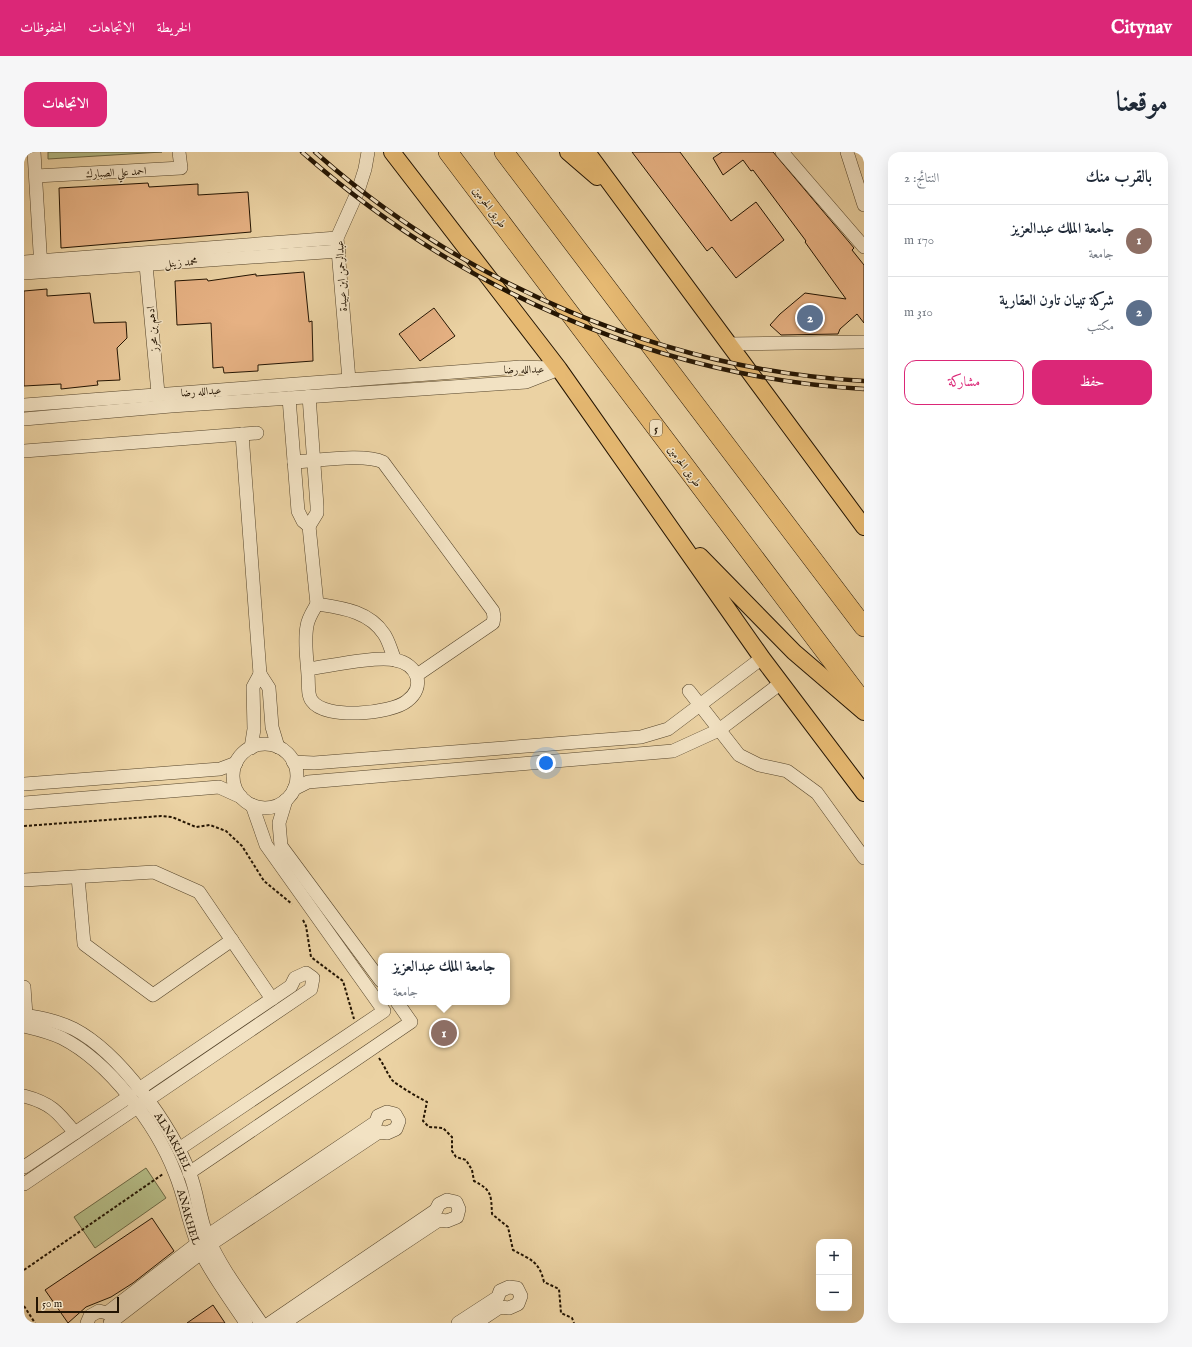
<!DOCTYPE html>
<html lang="ar">
<meta charset="utf-8">
<style>
body{margin:0;font-family:"IM FELL English",Amiri,serif;background:#f6f6f7;color:#1f2937;direction:rtl}
.controls{position:absolute;right:12px;bottom:12px;display:grid;overflow:hidden;border-radius:8px;box-shadow:0 4px 16px #0002}
.controls button{width:36px;height:36px;display:grid;place-items:center;padding:0;border:0;border-bottom:1px solid #e0e1e3;background:#fff;color:#1f2937;font:20px sans-serif}
.scale{position:absolute;left:12px;bottom:10px;width:83px;box-sizing:border-box;padding-left:4px;border:2px solid #231402;border-top:0;font-size:11px;line-height:14px;white-space:nowrap;color:#231402;-webkit-text-stroke:3px #f2e2c3;paint-order:stroke}
.you{position:absolute;left:522px;top:611px;width:14px;height:14px;margin:-10px;border:3px solid #fff;border-radius:50%;background:#1a73e8;box-shadow:0 0 0 6px #1a73e833}
.badge{display:grid;place-items:center;width:26px;height:26px;border-radius:50%;background:#db2777;color:#fff;font-size:13px;font-weight:700}
.pin{position:absolute;translate:-50% -50%;border:2px solid #fff;box-shadow:0 1px 4px #0006}
.popup{position:absolute;left:354px;top:801px;width:132px;height:52px;box-sizing:border-box;display:grid;place-content:center;border-radius:8px;background:#fff;filter:drop-shadow(0 1px 3px #0005);font-size:13px;white-space:nowrap;color:#747a83}
.popup b{font-size:15px;color:#1f2937}
.popup::after{content:'';position:absolute;left:50%;top:100%;margin-left:-8px;border:8px solid transparent;border-top-color:#fff}
.list{margin:0;padding:0;list-style:none}
h2{display:flex;justify-content:space-between;align-items:center;height:52px;margin:0;padding:0 16px;font-size:17px}
h2 small{font-size:13px;font-weight:400;color:#747a83}
.list li{display:grid;grid-template-columns:26px 1fr auto;gap:12px;align-items:center;box-sizing:border-box;height:72px;padding:0 16px;border-top:1px solid #e0e1e3}
.list b{display:block;font-size:15px;white-space:nowrap}
.list p{margin:0;font-size:13px;white-space:nowrap;color:#747a83}
.list em{font-size:13px;font-style:normal;color:#747a83}
.actions{display:flex;gap:8px;padding:12px 16px}
.actions a{flex:1;padding:9px 0;border:1px solid #db2777;border-radius:12px;text-align:center;font-size:14px;color:#db2777}
.actions .main{background:#db2777;color:#fff}
.map{position:relative;flex:none;width:840px;height:1171px;overflow:hidden;direction:ltr;border-radius:12px}
header{display:flex;align-items:center;gap:24px;box-sizing:border-box;height:56px;padding:0 20px;background:#db2777;color:#fff}
header strong{font-size:19px}
nav{display:flex;gap:22px;margin-inline-start:auto;font-size:14px}
.intro{display:flex;align-items:center;justify-content:space-between;box-sizing:border-box;height:96px;padding:0 24px}
h1{margin:0;font-size:28px}
.button{padding:10px 18px;border-radius:12px;background:#db2777;color:#fff;font-size:14px;font-weight:700}
main{display:flex;gap:24px;padding:0 24px}
aside{flex:1;background:#fff;border-radius:12px;box-shadow:0 4px 16px #0002}
.map>svg:first-child{display:block}
</style>
<header>
<strong>Citynav</strong>
<nav><a>الخريطة</a><a>الاتجاهات</a><a>المحفوظات</a></nav>
</header>
<div class="intro"><h1>موقعنا</h1><a class="button">الاتجاهات</a></div>
<main>
<aside>
<h2>بالقرب منك<small>النتائج: 2</small></h2>
<ul class="list">
<li><span class="badge" style="background:#8d6e63">1</span><div><b>جامعة الملك عبدالعزيز</b><p>جامعة</p></div><em>170 m</em></li>
<li><span class="badge" style="background:#5c6f8a">2</span><div><b>شركة تبيان تاون العقارية</b><p>مكتب</p></div><em>310 m</em></li>
</ul>
<div class="actions"><a class="main">حفظ</a><a>مشاركة</a></div>
</aside>
<div class="map">
<svg width="840" height="1171" viewBox="0 0 840 1171">
<rect width="100%" height="100%" fill="#ebd2a3"/>
<filter id="stains"><feTurbulence type="fractalNoise" baseFrequency=".005" numOctaves="4"/><feColorMatrix values="0 0 0 0 .2 0 0 0 0 .09 0 0 0 0 .02 0 0 0 .5 -.17"/></filter>
<radialGradient id="worn" r=".72"><stop offset=".6" stop-color="#630" stop-opacity="0"/><stop offset="1" stop-color="#630" stop-opacity=".3"/></radialGradient>
<path fill="#b5bd87" stroke="#6c6844" d="M24,0H138L24,7Z
M122,1016L142,1046L71,1096L50,1065Z"/>
<path fill="#e6b183" stroke="#231402" d="M608,0H656L707,69L732,50L760,88L712,126L688,95L683,99Z
M698,0H749L825,90L830,96L828,98L840,113V171L833,162L816,177L814,182L757,183L746,173L756,162L781,141L822,147L781,90L782,89L729,18L727,19L719,8L699,23L689,6Z
M124,31L125,35L174,32V43L224,40L227,80L37,96L35,36Z
M280,120L285,170L288,169L289,209L234,213V219L200,221L199,215L189,216L187,171L153,173L151,129L183,127L184,129L232,122V124Z
M23,137V144L66,141L70,171L102,170L103,186L93,196L96,228L73,229L74,233L37,237V232L0,234V139Z
M410,156L431,184L396,209L375,182Z
M128,1066L150,1099L109,1131L87,1145L62,1155L44,1171L21,1138Z
M189,1153L201,1171H163Z"/>
<g fill="none" stroke-linecap="round" stroke-linejoin="round">
<defs>
<g id="minor">
<path d="M10,0L17,116"/>
<path d="M758,0L840,95"/>
<path d="M823,0L840,53"/>
<path d="M12,24L157,16L155,0"/>
<path d="M0,110L313,86"/>
<path d="M122,113L134,241"/>
<path d="M0,121L315,99"/>
<path d="M705,192L840,190"/>
<path d="M325,228L313,86L334,39L341,17L344,0"/>
<path d="M265,246L274,359L279,369L285,374L293,361V354L285,244"/>
<path d="M0,253L496,215L529,216"/>
<path d="M0,267L147,254L502,230L535,217"/>
<path d="M218,282L236,522"/>
<path d="M0,299L233,281"/>
<path d="M270,310C293,309 340,301 359,310L469,459L470,465L469,471L393,523"/>
<path d="M285,374L293,452C318,456 345,459 360,482C365,489 367,499 371,508"/>
<path d="M284,517C306,514 351,504 371,508C394,512 402,535 383,549C367,562 301,568 288,549C283,543 285,531 284,523C283,507 280,489 283,474C284,466 289,459 293,452"/>
<path d="M665,539L715,603L735,613L763,619L793,641L840,706"/>
<circle cx="241" cy="624" r="32"/>
<path d="M227,596L230,577L229,535L236,522L245,536L248,575L254,595"/>
<path d="M269,610L290,611L617,585L644,577L738,506"/>
<path d="M0,632L196,617L212,611"/>
<path d="M270,637L284,630L649,599L695,578L757,531"/>
<path d="M262,648L255,671L257,694L357,829"/>
<path d="M0,651L195,635L217,645"/>
<path d="M54,725L60,792L129,843L208,788"/>
<path d="M0,728L130,720L175,740L248,847"/>
<path d="M0,835L2,863"/>
<path id="s1" d="M0,863C17,866 34,869 50,877C96,901 147,973 166,1022C174,1042 175,1066 184,1086C197,1116 218,1143 237,1171"/>
<path id="s2" d="M0,874C13,877 26,880 38,886C85,910 132,972 151,1021C162,1047 165,1077 178,1102C190,1126 207,1148 222,1171"/>
<path d="M0,944C27,951 34,960 51,981"/>
<path d="M155,997L360,859L242,693L228,653"/>
<path d="M0,1015L106,944"/>
<path d="M165,1021L387,870L373,850"/>
<path d="M0,1032L287,837L289,826L282,821L271,826L267,834L115,937"/>
<path d="M63,1171L66,1164L75,1159L83,1161L183,1084L352,970L354,964L363,960L371,962L375,969L372,977L363,981L355,980L187,1092L177,1101L86,1171"/>
<path d="M246,1171L412,1058L415,1052L423,1048L432,1050L435,1057L433,1065L423,1069L415,1068L260,1171"/>
<path d="M434,1171L474,1145L476,1139L485,1135L493,1136L497,1144L494,1152L485,1156L476,1155L452,1171"/>
</g>
<path id="major" d="M368,0L535,217L738,506L840,641
M544,0L573,25
M563,0L840,375
M676,404L770,500L840,560"/>
<path id="highway" d="M424,0L840,551
M480,0L840,475"/>
</defs>
<use href="#minor" stroke="#55442a" stroke-width="14"/>
<use href="#major" stroke="#231402" stroke-width="18"/>
<use href="#highway" stroke="#231402" stroke-width="20"/>
<path stroke="#231402" stroke-width="2" stroke-dasharray="3 2" stroke-linecap="butt" d="M0,674L137,664L148,665L172,675L186,673L202,679L218,694L240,729L268,752
M279,768L282,774L287,805L319,829L330,867
M355,906C360,913 363,921 368,928C371,932 397,947 403,950L399,969L405,975L419,976L428,985V999L432,1005L442,1008L448,1018L450,1029C468,1038 467,1043 468,1062L484,1075L489,1098C507,1108 515,1109 520,1130L535,1137L537,1161L548,1166L550,1171
M0,1118L139,1022
M0,1154L11,1171"/>
<use href="#minor" stroke="#f2e2c3" stroke-width="13"/>
<use href="#major" stroke="#e6b972" stroke-width="16"/>
<use href="#highway" stroke="#e6b972" stroke-width="19"/>
<defs>
<path id="rail" d="M278,0C433,137 633,225 840,237
M291,0C439,132 641,218 840,229"/>
</defs>
<use href="#rail" stroke="#231402" stroke-width="4.5"/>
<use href="#rail" stroke="#f2e2c3" stroke-width="3" stroke-dasharray="9" stroke-linecap="butt"/>
</g>
<g text-anchor="middle" stroke-width="3" stroke-linejoin="round" paint-order="stroke">
<rect fill="#f2e2c3" stroke="#61523c" stroke-width="1" x="626" y="268" width="12" height="16" rx="3"/>
<g font-size="10" font-weight="bold" fill="#231402">
<text x="632" y="280">5</text>
</g>
<g font-size="11" fill="#231402" stroke="#f2e2c3">
<text transform="translate(92 20) rotate(-3)" y="4">احمد علي الصبارك</text>
<text transform="translate(466 55) rotate(53)" y="4">طريق الحرمين</text>
<text transform="translate(157 110) rotate(-4)" y="4">محمد زينل</text>
<text transform="translate(317 124) rotate(-93)" y="4">عبدالرحمن ابن عبيدة</text>
<text transform="translate(128 177) rotate(-95)" y="4">ادهم بن محرز</text>
<text transform="translate(500 217) rotate(-1)" y="4">عبدالله رضا</text>
<text transform="translate(177 239) rotate(-4)" y="4">عبدالله رضا</text>
<text transform="translate(661 314) rotate(53)" y="4">طريق الحرمين</text>
<text dy="4" stroke="none"><textPath href="#s1" startOffset="204">ALNAKHEL</textPath></text>
<text dy="4" stroke="none"><textPath href="#s2" startOffset="265">ANAKHEL</textPath></text>
</g>
</g>
<rect width="100%" height="100%" filter="url(#stains)"/>
<rect width="100%" height="100%" fill="url(#worn)"/>
</svg>
<div class="controls">
<button>+</button>
<button>−</button>
</div>
<div class="scale">50 m</div>
<div class="you"></div>
<div class="pin badge" style="left:420px;top:881px;background:#8d6e63">1</div>
<div class="popup"><b>جامعة الملك عبدالعزيز</b>جامعة</div>
<div class="pin badge" style="left:786px;top:166px;background:#5c6f8a">2</div>
</div>
</main>
